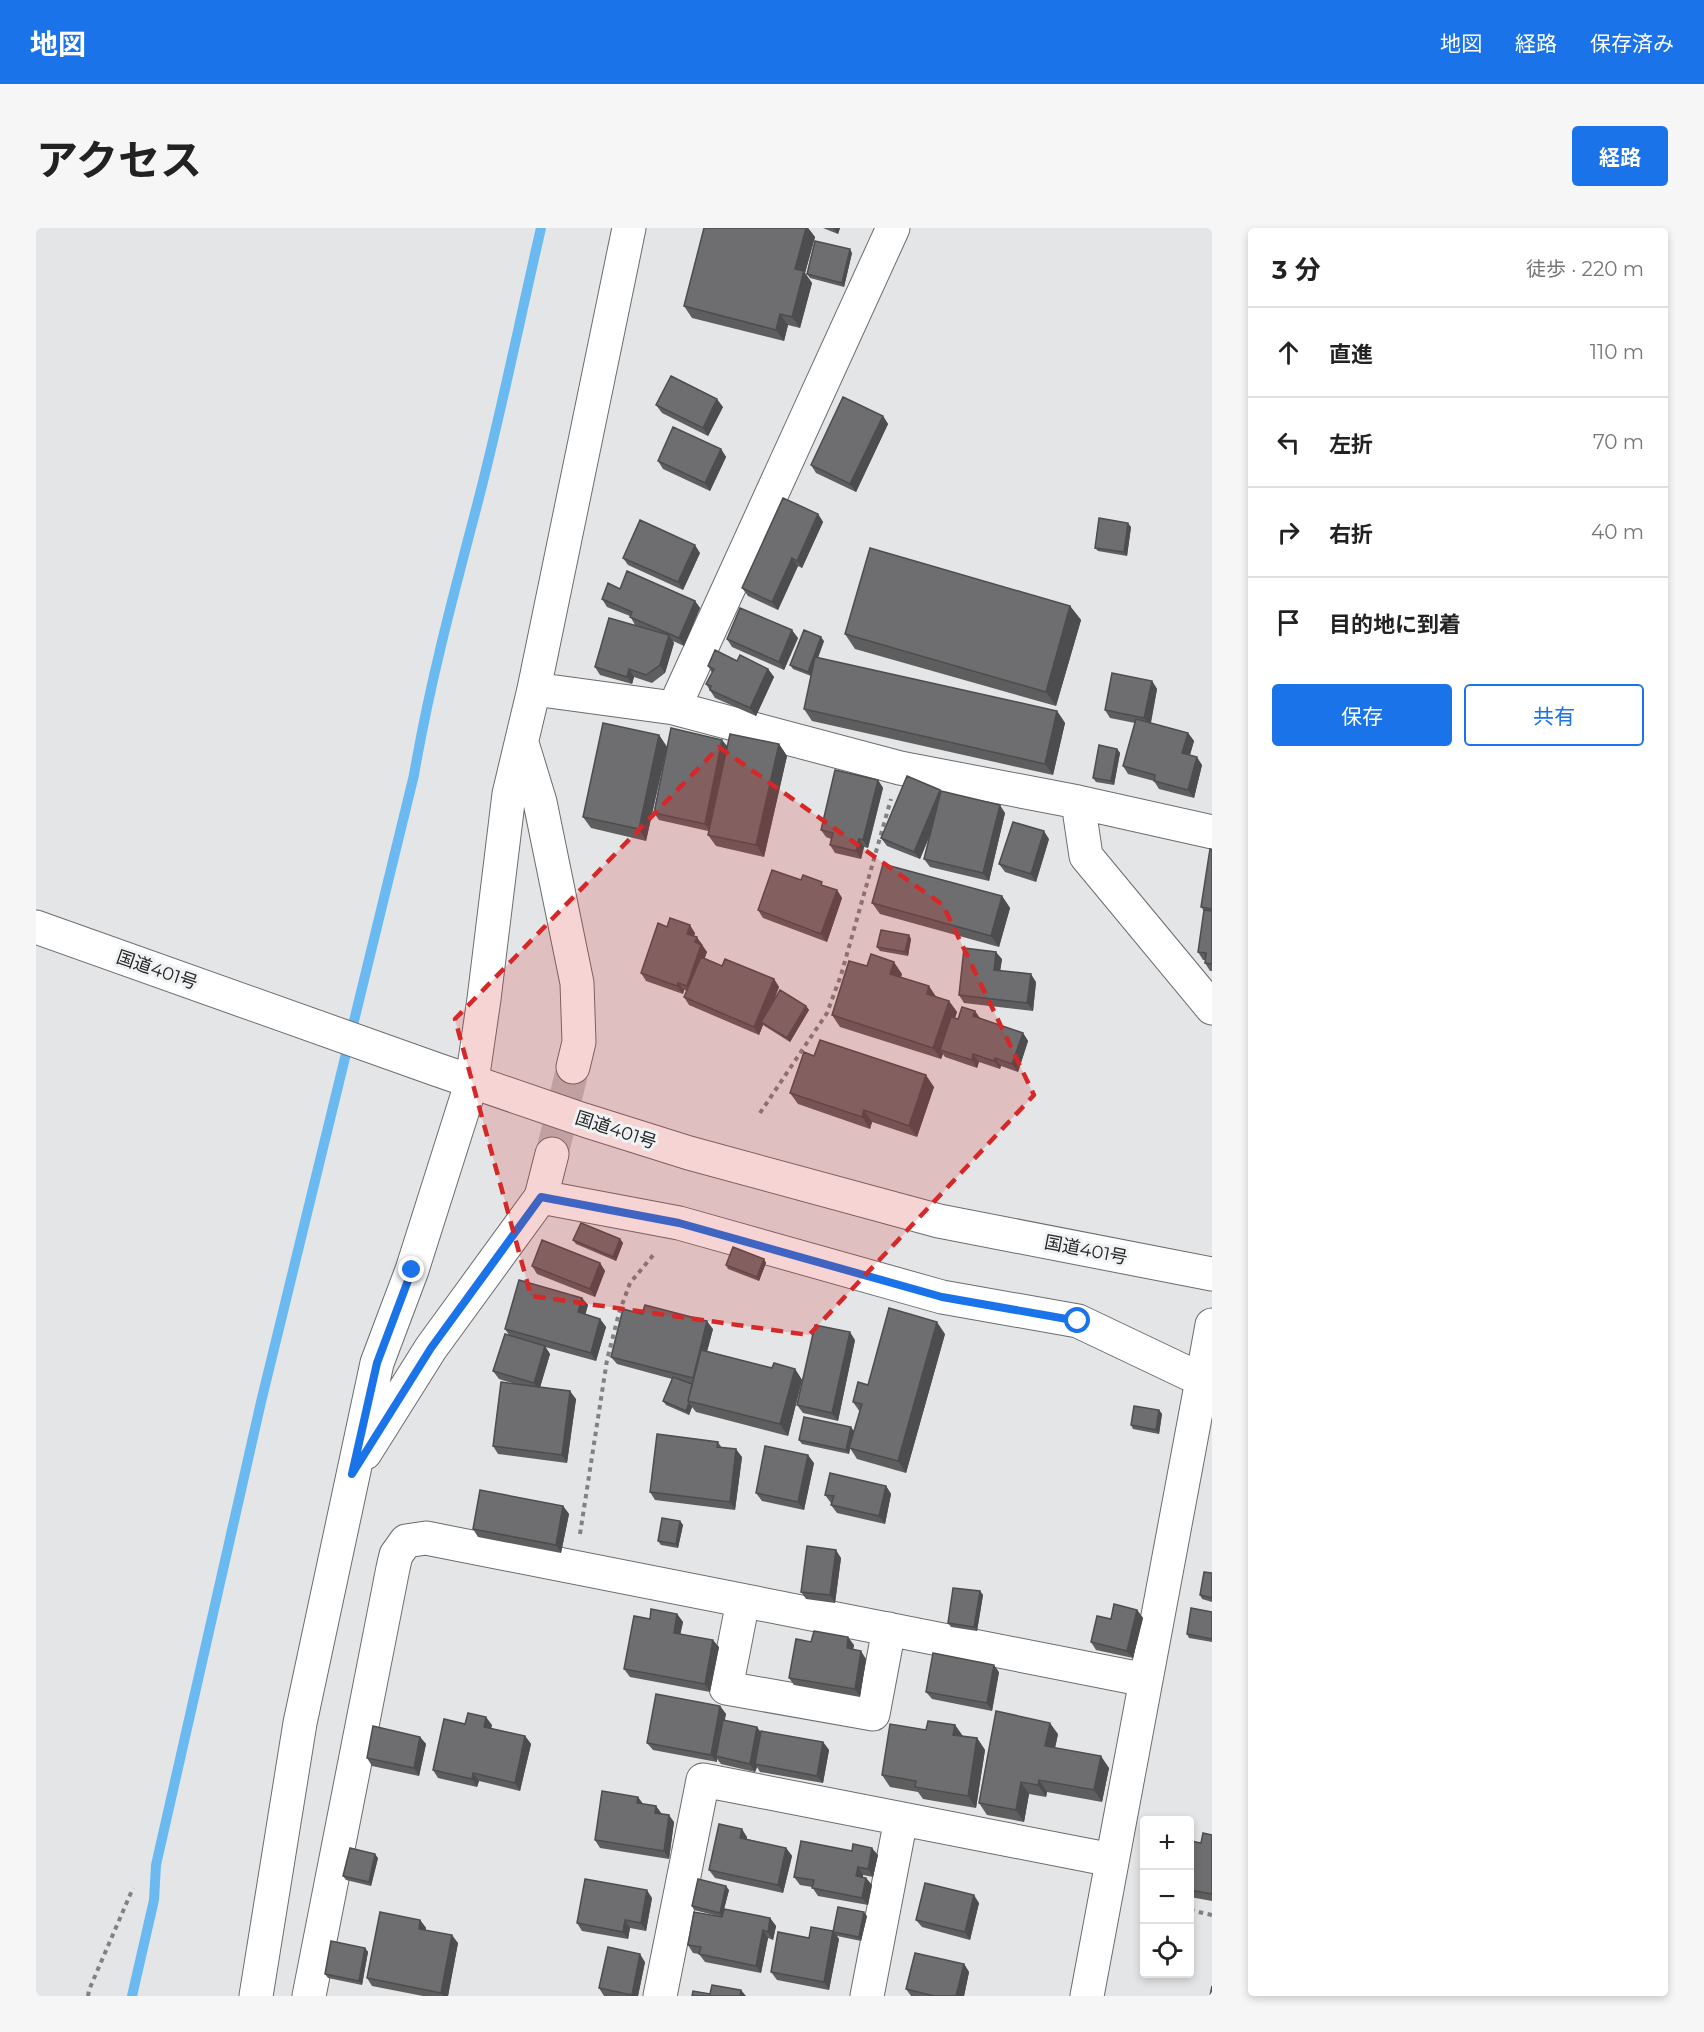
<!DOCTYPE html>
<html lang="ja">
<meta charset="utf-8">
<style>
body{margin:0;font-family:Montserrat,"Noto Sans JP",sans-serif;background:#f6f6f6;color:#222}
.controls{position:absolute;right:18px;bottom:18px;display:grid;overflow:hidden;border-radius:6px;box-shadow:0 3px 9px #0003}
.controls button{width:54px;height:54px;display:grid;place-items:center;padding:0;border:0;border-bottom:2px solid #e0e0e0;background:#fff;color:#222;font:30px sans-serif}
.stop{position:absolute;width:18px;height:18px;margin:-14px;border:4px solid #1a73e8;border-radius:50%;background:#fff}
.stop.end{background:#1a73e8;border-color:#fff;box-shadow:0 2px 6px #0008}
.list{margin:0;padding:0;list-style:none}
h2{display:flex;justify-content:space-between;align-items:center;height:78px;margin:0;padding:0 24px;font-size:26px}
h2 small{font-size:20px;font-weight:400;color:#767676}
.list li{display:grid;grid-template-columns:39px 1fr auto;gap:18px;align-items:center;box-sizing:border-box;height:90px;padding:0 24px;border-top:2px solid #e0e0e0}
.list b{display:block;font-size:22px;white-space:nowrap}
.list em{font-size:20px;font-style:normal;color:#767676}
.actions{display:flex;gap:12px;padding:18px 24px}
.actions a{flex:1;padding:14px 0;border:2px solid #1a73e8;border-radius:6px;text-align:center;font-size:21px;color:#1a73e8}
.actions .main{background:#1a73e8;color:#fff}
.icon{flex:none;width:33px;height:33px;fill:none;stroke:currentColor;stroke-width:2;stroke-linecap:round;stroke-linejoin:round}
.map{position:relative;flex:none;width:1176px;height:1768px;overflow:hidden;border-radius:6px}
header{display:flex;align-items:center;gap:36px;box-sizing:border-box;height:84px;padding:0 30px;background:#1a73e8;color:#fff}
header strong{font-size:28px}
nav{display:flex;gap:33px;margin-inline-start:auto;font-size:21px}
.intro{display:flex;align-items:center;justify-content:space-between;box-sizing:border-box;height:144px;padding:0 36px}
h1{margin:0;font-size:42px}
.button{padding:15px 27px;border-radius:6px;background:#1a73e8;color:#fff;font-size:21px;font-weight:700}
main{display:flex;gap:36px;padding:0 36px}
aside{flex:1;background:#fff;border-radius:6px;box-shadow:0 3px 9px #0003}
.map>svg:first-child{display:block}
</style>
<header>
<strong>地図</strong>
<nav><a>地図</a><a>経路</a><a>保存済み</a></nav>
</header>
<div class="intro"><h1>アクセス</h1><a class="button">経路</a></div>
<main>
<div class="map">
<svg width="1176" height="1768" viewBox="0 0 1176 1768">
<rect width="100%" height="100%" fill="#e3e5e7"/>
<g fill="none" stroke-linecap="round" stroke-linejoin="round">
<path stroke="#6ab9f1" stroke-width="10" d="M96,1768L118,1672L120,1637L225,1174L378,547C393,459 416,372 439,285C464,191 483,95 505,0"/>
<path stroke="#bdbfc0" stroke-width="33" stroke-dasharray="33 16" stroke-linecap="butt" d="M516,926L537,839"/>
<defs>
<path id="minor" d="M857,0L638,480L864,540L1042,574L1176,604
M498,461L638,480
M486,515L504,574L541,755L543,814L537,839
M1042,574L1050,628L1176,780
M505,969L643,995L906,1069L1042,1093L1166,1152L1051,1768
M1176,1097L1166,1152L1176,1154
M329,1225L395,1120L505,969L516,926
M707,1373L690,1460L837,1486L853,1401
M220,1768L264,1495L341,1135L376,1042L436,853L448,771L473,566L498,461L593,0
M273,1768L357,1340L360,1327L370,1313L390,1310L1110,1452
M624,1768L667,1552L1076,1632
M831,1768L865,1591"/>
<path id="trunk" d="M0,699L402,842L548,892L653,925L903,993L1176,1046"/>
</defs>
<use href="#minor" stroke="#6a6c6e" stroke-width="35"/>
<use href="#trunk" stroke="#6a6c6e" stroke-width="35"/>
<path stroke="#7f8182" stroke-width="4" stroke-dasharray="4.5 4.5" stroke-linecap="butt" d="M724,885L791,785L805,747L855,571
M544,1306L571,1132L583,1085L594,1055L619,1025
M1154,1682L1176,1687
M52,1768L53,1762L97,1660"/>
<use href="#minor" stroke="#fff" stroke-width="33"/>
<use href="#trunk" stroke="#fff" stroke-width="33"/>
</g>
<path fill="#5f5e5f" d="M668,0H772L779,9L769,45L776,55L764,100L752,97L748,113L656,90L648,78Z
M787,0H804L802,6Z
M816,25L808,59L774,50L771,46Z
M620,177L687,179L672,208L626,185Z
M847,188L852,196L820,264L780,245L775,237Z
M685,221L690,229L674,263L627,241L622,233Z
M782,286L787,294L766,340L762,338L742,382L712,368L706,360Z
M1095,299L1091,328L1062,323L1059,320Z
M664,325L647,362L592,337L587,330Z
M584,361L659,373L664,380L648,418L637,413L638,415L629,445L616,455L598,449L596,456L564,447L559,439L603,398L599,397L594,388L571,379L566,371Z
M1034,378L1045,392L1020,478L819,421L809,406Z
M762,410L748,442L696,419L691,411Z
M788,413L782,430L1021,483L1029,495L1017,547L776,493L768,481L775,448L757,441L754,437Z
M672,438L732,441L738,449L720,488L679,470L670,456L676,445Z
M1116,453L1121,461L1115,495L1152,505L1158,513L1154,527L1166,537L1158,570L1123,561L1118,553L1092,546L1087,538L1099,495L1074,490L1069,482Z
M623,507L631,519L610,613L555,600L547,589Z
M743,516L751,528L728,629L680,618L672,607V603L623,592L618,585L691,518Z
M1081,521L1084,525L1078,557L1060,554L1057,550Z
M842,552L847,560L832,620L828,619L825,631L799,625L794,617L795,611L790,609L785,602Z
M905,563L969,585L953,653L894,639L888,631L895,605L884,631L851,618L845,610Z
M1013,611L1000,654L969,644L963,636Z
M1176,622V743H1174L1169,735V732H1167L1162,724L1168,683L1165,679Z
M765,652L788,658L801,662L806,670L791,714L727,690L722,682Z
M966,668L974,680L963,719L844,686L836,675Z
M631,699L659,705L658,708L667,717L666,718L671,724L668,731L686,738L738,751L743,759L737,775L770,778L773,782L754,814L727,797L723,807L653,777L648,769L651,763L648,762L647,766L610,753L605,745Z
M873,707L875,711L872,728L844,723L841,719Z
M966,731L964,743L1000,754L997,783L928,775L923,767Z
M866,746L865,749L901,769L913,773L921,784L919,790L922,791L939,783L944,790L987,805L992,813L982,844L965,838L964,841L943,834L941,840L909,829L907,826L905,831L804,799L796,787Z
M778,828L898,859L881,909L836,894L834,901L762,876L754,865Z
M584,1011L587,1015L580,1033L540,1016L537,1012Z
M728,1031L730,1035L723,1053L692,1041L690,1037Z
M564,1035L569,1043L559,1069L501,1046L496,1038Z
M546,1070L552,1077L549,1086L564,1091L570,1099L560,1133L509,1119L514,1126L504,1159L540,1171L531,1235L462,1226L457,1218L476,1155L463,1151L457,1143L473,1107L469,1101Z
M606,1086L677,1101L671,1123L736,1140L759,1141L766,1152L752,1208L660,1184L656,1179L653,1187L630,1177L627,1173L636,1151L581,1136L575,1129Z
M909,1106L870,1245L821,1231L814,1220L813,1226L766,1216L763,1212L818,1203L816,1211L824,1184L817,1174L832,1157Z
M819,1112L802,1193L767,1185L761,1177Z
M1123,1182L1126,1186L1123,1206L1097,1201L1095,1197Z
M682,1214L686,1220L706,1229L699,1282L619,1272L614,1264Z
M778,1235L768,1282L726,1273L720,1265Z
M850,1258L855,1266L849,1296L801,1285L795,1277L796,1275H795L789,1267Z
M527,1278L533,1286L525,1325L442,1309L437,1301Z
M644,1293L647,1297L642,1320L625,1317L622,1313Z
M805,1330L799,1375L770,1371L765,1364Z
M1176,1345V1374L1166,1371L1164,1367Z
M944,1363L947,1367L941,1403L915,1399L912,1395Z
M1101,1382L1107,1390L1097,1430L1060,1422L1055,1414L1075,1391Z
M1176,1384V1414L1153,1410L1151,1406Z
M641,1386L647,1394L644,1406L683,1419L674,1464L594,1449L588,1441L614,1391Z
M775,1414L818,1417L817,1421L830,1431L824,1469L758,1457L753,1450Z
M963,1444L956,1483L896,1471L890,1464Z
M684,1478L690,1486L688,1492L725,1504L787,1514L793,1522L787,1555L724,1544L721,1539L719,1544L685,1536L681,1531V1534L617,1522L611,1515Z
M429,1496L456,1497L455,1500L489,1508L495,1516L484,1563L443,1553L441,1559L402,1550L397,1542Z
M919,1497L927,1508L941,1510L949,1522L940,1580L887,1571L882,1564L854,1559L846,1547L890,1502Z
M1022,1506L1019,1520L1073,1540L1066,1574L1011,1564L1010,1569L993,1566L988,1594L951,1587L943,1575Z
M384,1509L390,1516L383,1548L336,1538L331,1530Z
M607,1576L620,1578L625,1586L638,1594L633,1631L564,1620L559,1612Z
M1176,1607V1673L1154,1669V1613L1165,1615Z
M711,1609V1611L750,1620L756,1628L747,1665L679,1650L673,1642Z
M816,1623L842,1627L837,1649L827,1647V1649L830,1650L836,1657L832,1677L782,1668L776,1659L764,1657L758,1649Z
M342,1630L335,1658L310,1652L307,1648Z
M693,1662L688,1681L734,1690L740,1698L737,1712L732,1710L725,1745L669,1734L663,1726L657,1725L652,1717L686,1689L658,1682L656,1678Z
M616,1670L610,1703L594,1700L592,1711L546,1703L541,1695Z
M943,1675L934,1712L886,1699L880,1692Z
M831,1688L825,1713L801,1708L803,1711L793,1762L741,1752L735,1744L773,1710L797,1703Z
M384,1692L390,1700L389,1702L422,1715L412,1768H387L336,1758L331,1750Z
M329,1720L332,1724L326,1757L292,1750L289,1746Z
M609,1734L602,1768H568L563,1760Z
M928,1736L933,1744L928,1768H875L870,1761Z"/>
<path fill="#4d4c4e" d="M770,0H772L779,9L769,45L776,55L764,100L756,89L759,41Z
M797,0H804L802,6Z
M814,21L816,25L808,59L806,55Z
M744,86L752,97L748,113L740,102Z
M681,171L687,179L672,208L667,200Z
M847,188L852,196L820,264L814,256Z
M685,221L690,229L674,263L669,255Z
M782,286L787,294L766,340L761,333Z
M1092,295L1095,299L1091,328L1088,324Z
M659,317L664,325L647,362L642,354Z
M756,330L762,338L742,382L736,374Z
M659,373L664,380L648,418L643,410Z
M1034,378L1045,392L1020,478L1010,464Z
M756,402L762,410L748,442L743,434Z
M633,407L638,415L629,445L624,437Z
M785,409L788,413L775,448L772,444Z
M593,441L598,449L596,456L591,449Z
M732,441L738,449L720,488L714,480Z
M1116,453L1121,461L1114,498L1108,490Z
M1021,483L1029,495L1017,547L1009,536Z
M1152,505L1158,513L1152,533L1146,525Z
M623,507L631,519L610,613L603,601Z
M686,512L692,519L674,603L669,596Z
M743,516L751,528L728,629L720,617Z
M1081,521L1084,525L1078,557L1075,553Z
M1161,529L1166,537L1158,570L1152,562Z
M842,552L847,560L832,620L827,612Z
M904,562L909,570L884,631L878,624Z
M964,577L969,585L953,653L947,645Z
M1008,603L1013,611L1000,654L995,646Z
M823,611L828,619L825,631L820,623Z
M801,662L806,670L791,714L785,706Z
M966,668L974,680L963,719L955,708Z
M654,697L659,705L656,713L651,706Z
M873,707L875,711L872,728L869,724Z
M661,709L671,724L656,765L651,758L659,714Z
M960,724L966,731L963,750L958,742Z
M858,734L866,746L862,758L854,746Z
M995,746L1000,754L997,783L991,775Z
M738,751L743,759L728,796L725,794L727,797L723,807L718,799Z
M642,755L648,762L647,766L641,758Z
M893,758L901,770L891,766Z
M913,773L921,784L908,823L904,822L907,826L905,831L897,820Z
M770,778L773,782L754,814L751,810Z
M939,783L944,791L937,788Z
M987,805L992,813L982,844L976,836Z
M937,826L943,834L941,840L936,832Z
M959,830L965,838L964,841L958,833Z
M890,847L898,859L881,909L873,898Z
M828,882L836,894L834,901L826,889Z
M584,1011L587,1015L580,1033L577,1029Z
M728,1031L730,1035L723,1053L721,1049Z
M564,1035L569,1043L559,1069L554,1061Z
M546,1070L552,1077L548,1092L542,1084Z
M564,1091L570,1099L560,1133L555,1125Z
M671,1093L677,1101L662,1158L657,1150Z
M901,1094L909,1106L870,1245L862,1233Z
M814,1104L819,1112L802,1193L796,1185Z
M509,1118L514,1126L503,1163L498,1155Z
M759,1141L766,1152L752,1208L744,1196Z
M534,1163L540,1171L531,1235L526,1227Z
M653,1175L656,1179L653,1187L650,1183Z
M1123,1182L1126,1186L1123,1206L1120,1202Z
M815,1199L818,1203L813,1226L810,1222Z
M700,1221L706,1229L699,1282L694,1274Z
M772,1227L778,1235L768,1282L762,1274Z
M850,1258L855,1266L849,1296L843,1288Z
M527,1278L533,1286L525,1325L520,1317Z
M644,1293L647,1297L642,1320L640,1316Z
M800,1322L805,1330L799,1375L794,1367Z
M944,1363L947,1367L941,1403L938,1399Z
M1101,1382L1107,1390L1097,1430L1091,1423Z
M641,1386L647,1394L643,1413L638,1405Z
M812,1409L818,1417L816,1428L811,1420Z
M677,1412L683,1419L674,1464L669,1456Z
M825,1423L830,1431L824,1469L819,1461Z
M958,1437L963,1444L956,1483L951,1475Z
M684,1478L690,1486L682,1529L680,1528L681,1531V1534L675,1527Z
M450,1489L456,1497L454,1506L448,1499Z
M1014,1495L1022,1506L1017,1529L1009,1518Z
M919,1497L927,1509L917,1507Z
M721,1499L727,1507L719,1536L721,1539L719,1544L714,1536Z
M489,1508L495,1516L484,1563L479,1555Z
M384,1509L390,1516L383,1548L378,1540Z
M941,1510L949,1522L940,1580L932,1568Z
M787,1514L793,1522L787,1555L781,1548Z
M1065,1528L1073,1540L1066,1574L1058,1562Z
M437,1545L443,1553L441,1559L436,1551Z
M1003,1552L1011,1564L1010,1569L1002,1557Z
M985,1554L993,1566L988,1594L980,1582Z
M602,1569L608,1577L601,1575Z
M620,1578L626,1586L619,1585Z
M633,1587L638,1594L633,1631L628,1623Z
M706,1601L711,1609L709,1618L704,1610Z
M750,1620L756,1628L747,1665L742,1657Z
M836,1620L842,1627L837,1649L832,1641Z
M339,1626L342,1630L335,1658L333,1654Z
M822,1639L827,1647L826,1655L820,1648Z
M830,1650L836,1657L832,1677L826,1670Z
M690,1658L693,1662L686,1689L684,1685Z
M611,1662L616,1670L610,1703L605,1695Z
M938,1667L943,1675L934,1712L929,1704Z
M828,1684L831,1688L825,1713L823,1709Z
M734,1690L740,1698L737,1712L732,1704Z
M384,1692L390,1700L388,1708L383,1701Z
M589,1692L594,1700L592,1711L587,1704Z
M727,1702L732,1710L725,1745L720,1738Z
M797,1703L803,1711L793,1762L788,1754Z
M416,1707L422,1715L412,1768H407L405,1765Z
M329,1720L332,1724L326,1757L323,1753Z
M604,1726L609,1734L602,1768H596V1767Z
M928,1736L933,1744L928,1768H920Z
M705,1762L710,1768H704Z"/>
<path fill="#6e6d6f" stroke="#4d4c4e" stroke-width="1.5" d="M668,0H770L759,41L768,43L756,89L744,86L740,102L648,78Z
M779,13L814,21L806,55L771,46Z
M635,148L681,171L667,200L620,177Z
M807,169L847,188L814,256L775,237Z
M637,199L685,221L669,255L622,233Z
M747,270L782,286L761,333L756,330L736,374L706,360Z
M1063,290L1092,295L1088,324L1059,320Z
M604,292L659,317L642,354L587,330Z
M834,320L1034,378L1010,464L809,406Z
M591,343L659,373L643,410L594,389L596,384L566,371L572,355L584,361Z
M704,380L756,402L743,434L691,411Z
M573,390L633,407L624,437L610,447L593,441L591,449L559,439Z
M768,402L785,409L772,444L754,437Z
M679,422L701,433L704,427L732,441L714,480L674,462L675,458L670,456L678,441L672,438Z
M779,429L1021,483L1009,536L768,481Z
M1076,445L1116,453L1108,490L1069,482Z
M1100,491L1152,505L1146,525L1161,529L1152,562L1118,553L1119,547L1087,538Z
M567,495L623,507L603,601L547,589Z
M635,500L686,512L669,596L618,585Z
M694,506L743,516L720,617L672,607Z
M1063,517L1081,521L1075,553L1057,550Z
M799,542L842,552L827,612L823,611L820,623L794,617L797,605L785,602Z
M871,548L904,562L878,624L845,610Z
M905,563L964,577L947,645L888,631Z
M977,594L1008,603L995,646L963,636Z
M1174,621L1176,622V681L1165,679Z
M847,636L966,668L955,708L836,675Z
M736,642L765,652L767,647L786,654L785,657L801,662L785,706L722,682Z
M1168,682L1176,683V736L1169,735L1170,725L1162,724Z
M634,690L654,697L651,706L661,709L659,714L665,717L651,758L642,755L641,758L605,745L622,695L631,699Z
M845,702L873,707L869,724L841,719Z
M928,720L960,724L958,742L995,746L991,775L923,767Z
M835,726L858,734L854,746L893,758L891,766L913,773L897,820L796,787L813,733L831,738Z
M665,729L686,738L689,731L738,751L718,799L648,769Z
M744,762L770,778L751,810L725,794Z
M926,779L939,783L937,788L987,805L976,836L959,830L958,833L937,826L936,832L904,822L915,789L922,791Z
M784,812L890,847L873,898L828,882L826,889L754,865L768,824L778,828Z
M545,995L584,1011L577,1029L537,1012Z
M506,1012L564,1035L554,1061L496,1038Z
M697,1019L728,1031L721,1049L690,1037Z
M483,1052L546,1070L542,1084L564,1091L555,1125L469,1101Z
M609,1077L671,1093L657,1150L575,1129L587,1081L606,1086Z
M853,1080L901,1094L862,1233L813,1220L826,1176L817,1174L822,1154L832,1157Z
M779,1097L814,1104L796,1185L761,1177Z
M469,1106L509,1118L498,1155L457,1143Z
M665,1122L736,1140L738,1135L759,1141L744,1196L652,1173Z
M637,1149L656,1156L652,1173L653,1175L650,1183L627,1173Z
M465,1154L534,1163L526,1227L457,1218Z
M1098,1178L1123,1182L1120,1202L1095,1197Z
M768,1189L815,1199L810,1222L763,1212Z
M621,1206L682,1214L681,1219L700,1221L694,1274L614,1264Z
M729,1218L772,1227L762,1274L720,1265Z
M794,1245L850,1258L843,1288L795,1277L798,1268L789,1267Z
M444,1262L527,1278L520,1317L437,1301Z
M626,1290L644,1293L640,1316L622,1313Z
M771,1318L800,1322L794,1367L765,1364Z
M1168,1344L1176,1345V1370L1164,1367Z
M917,1360L944,1363L938,1399L912,1395Z
M1078,1376L1101,1382L1091,1423L1055,1414L1061,1388L1075,1391Z
M1155,1380L1176,1384V1411L1151,1406Z
M615,1381L641,1386L638,1405L677,1412L669,1456L588,1441L598,1388L614,1391Z
M778,1403L812,1409L811,1420L825,1423L819,1461L753,1450L760,1411L775,1414Z
M897,1425L958,1437L951,1475L890,1464Z
M620,1466L684,1478L675,1527L611,1515Z
M960,1483L1014,1495L1009,1518L1065,1528L1058,1562L1003,1552L1002,1557L985,1554L980,1582L943,1575Z
M432,1485L450,1489L448,1499L489,1508L479,1555L437,1545L436,1551L397,1542L408,1491L429,1496Z
M687,1492L721,1499L714,1536L680,1528Z
M892,1493L919,1497L917,1507L941,1510L932,1568L879,1559L880,1553L846,1547L854,1496L890,1502Z
M337,1498L384,1509L378,1540L331,1530Z
M725,1503L787,1514L781,1548L719,1536Z
M566,1563L602,1569L601,1575L620,1578L619,1585L633,1587L628,1623L559,1612Z
M683,1596L706,1601L704,1610L750,1620L742,1657L673,1642Z
M1167,1605L1176,1607V1666L1154,1662V1613L1165,1615Z
M765,1613L816,1623L817,1616L836,1620L832,1641L822,1639L820,1648L830,1650L826,1670L776,1660L778,1652L758,1649Z
M314,1620L339,1626L333,1654L307,1648Z
M549,1651L611,1662L605,1695L589,1692L587,1704L541,1695Z
M662,1651L690,1658L684,1685L656,1678Z
M889,1655L938,1667L929,1704L880,1692Z
M802,1679L828,1684L823,1709L797,1704Z
M688,1681L734,1690L732,1704L727,1702L720,1738L663,1726L665,1719L652,1717L658,1684L686,1689Z
M344,1684L384,1692L383,1701L416,1707L405,1765L331,1750Z
M775,1699L797,1703L788,1754L735,1744L742,1704L773,1710Z
M295,1713L329,1720L323,1753L289,1746Z
M572,1719L604,1726L596,1767L563,1760Z
M879,1725L928,1736L920,1768H898L870,1761Z
M676,1757L705,1762L704,1768H656L657,1763L674,1766Z
M1176,1758V1768H1174Z"/>
<g fill="none" stroke-linecap="round" stroke-linejoin="round">
<path stroke="#1a73e8" stroke-width="8" d="M376,1042L341,1135L316,1246L395,1120L505,969L643,995L906,1069L1042,1093"/>
</g>
<path fill="#d62828" fill-opacity="0.2" stroke="#d62828" stroke-width="4.5" stroke-dasharray="12 8" stroke-linejoin="round" d="M683,519L907,677L998,867L773,1107L495,1068L419,791Z"/>
<g text-anchor="middle" stroke-width="6" stroke-linejoin="round" paint-order="stroke">
<g font-size="18" fill="#242525" stroke="#f0f2f4">
<text transform="translate(121 742) rotate(19)" y="6">国道401号</text>
<text transform="translate(580 902) rotate(18)" y="6">国道401号</text>
<text transform="translate(1050 1022) rotate(11)" y="6">国道401号</text>
</g>
</g>
</svg>
<div class="controls">
<button>+</button>
<button>−</button>
<button><svg class="icon" aria-label="locate" viewBox="0 0 24 24"><circle cx="12" cy="12" r="6"/><path d="M12 2v4M12 18v4M2 12h4M18 12h4"/></svg></button>
</div>
<div class="stop" style="left:1042px;top:1093px"></div>
<div class="stop end" style="left:376px;top:1042px"></div>
</div>
<aside>
<h2>3 分<small>徒歩 · 220 m</small></h2>
<ul class="list">
<li><svg class="icon" aria-label="ahead" viewBox="0 0 24 24"><path d="M12 20V5M6 11l6-6 6 6"/></svg><div><b>直進</b></div><em>110 m</em></li>
<li><svg class="icon" aria-label="left" viewBox="0 0 24 24"><path d="M17 20v-9H6M10 6l-5 5 5 5"/></svg><div><b>左折</b></div><em>70 m</em></li>
<li><svg class="icon" aria-label="right" viewBox="0 0 24 24"><path d="M7 20v-9h11M14 6l5 5-5 5"/></svg><div><b>右折</b></div><em>40 m</em></li>
<li><svg class="icon" aria-label="arrive" viewBox="0 0 24 24"><path d="M6 21V4h12l-3 4 3 4H6"/></svg><div><b>目的地に到着</b></div></li>
</ul>
<div class="actions"><a class="main">保存</a><a>共有</a></div>
</aside>
</main>
